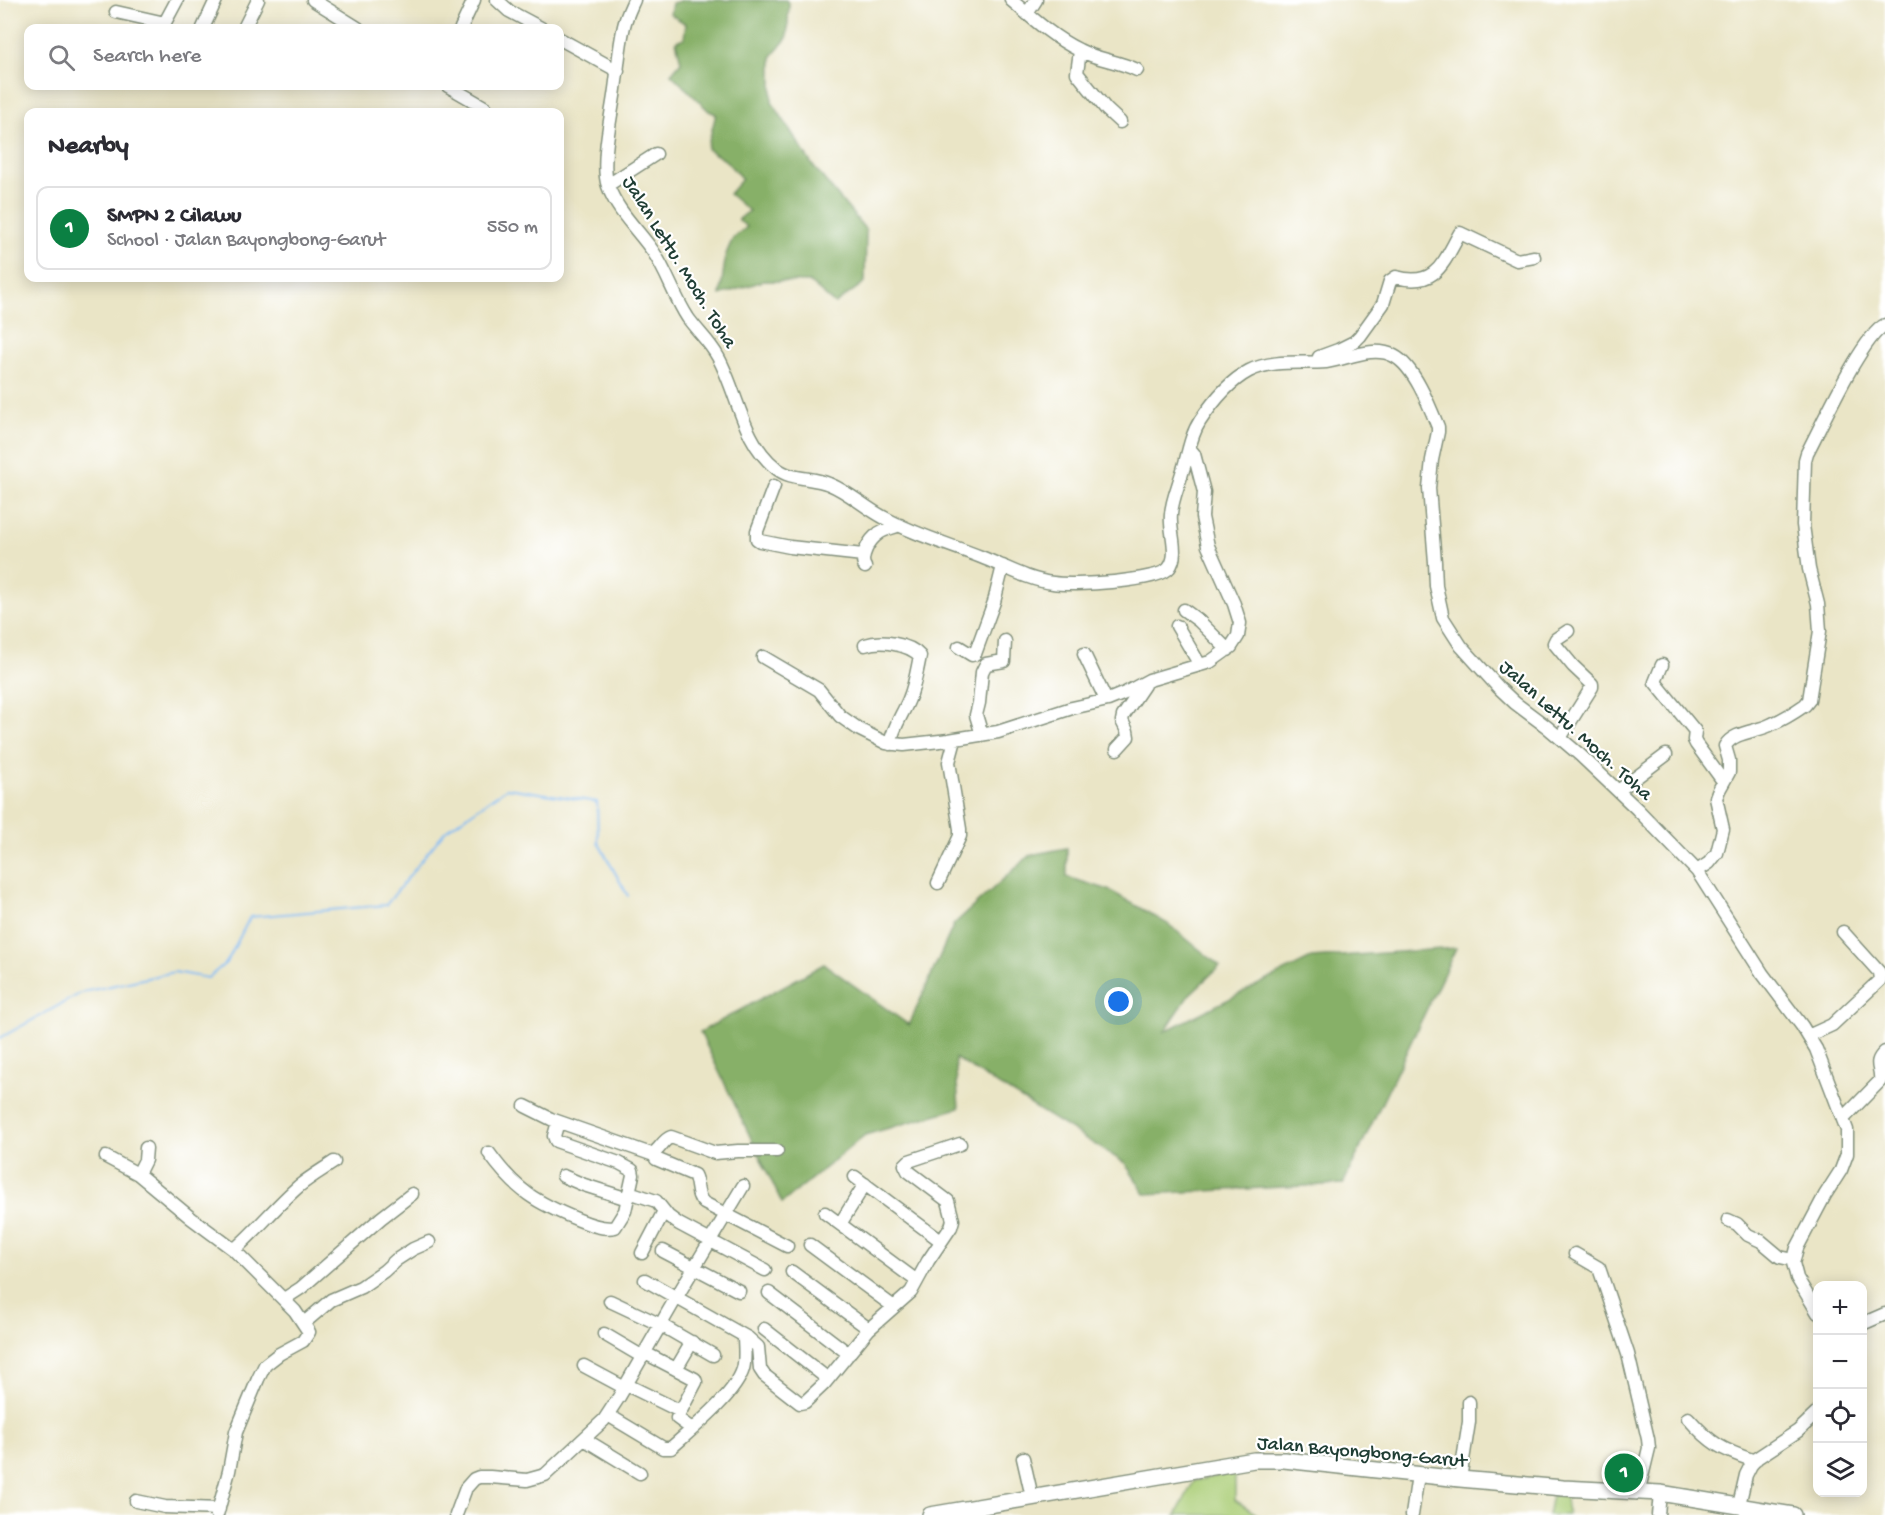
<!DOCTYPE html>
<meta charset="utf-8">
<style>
body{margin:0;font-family:"Gochi Hand",sans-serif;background:#f7f7f7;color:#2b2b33}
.controls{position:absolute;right:18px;bottom:18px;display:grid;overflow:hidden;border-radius:12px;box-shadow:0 3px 15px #0003}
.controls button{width:54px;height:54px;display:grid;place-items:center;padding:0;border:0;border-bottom:2px solid #e1e1e2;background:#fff;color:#2b2b33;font:30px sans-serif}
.you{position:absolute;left:1119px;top:1002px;width:21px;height:21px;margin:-15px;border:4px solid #fff;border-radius:50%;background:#1a73e8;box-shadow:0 0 0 9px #1a73e833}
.badge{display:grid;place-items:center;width:39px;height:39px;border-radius:50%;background:#0b8043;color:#fff;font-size:20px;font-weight:700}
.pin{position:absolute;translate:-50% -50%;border:3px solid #fff;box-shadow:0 2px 6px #0006}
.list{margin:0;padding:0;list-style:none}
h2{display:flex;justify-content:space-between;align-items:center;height:78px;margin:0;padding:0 24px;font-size:26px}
h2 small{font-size:20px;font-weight:400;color:#7c7c81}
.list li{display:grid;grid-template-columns:39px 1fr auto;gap:18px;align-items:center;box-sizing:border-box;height:84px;margin:0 12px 12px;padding:0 12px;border:2px solid #e1e1e2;border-radius:12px}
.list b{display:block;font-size:22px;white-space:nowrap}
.list p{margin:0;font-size:20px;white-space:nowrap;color:#7c7c81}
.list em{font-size:20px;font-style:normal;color:#7c7c81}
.icon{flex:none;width:33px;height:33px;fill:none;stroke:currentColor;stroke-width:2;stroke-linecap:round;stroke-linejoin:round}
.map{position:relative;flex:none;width:1885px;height:1515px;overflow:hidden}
.search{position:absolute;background:#fff;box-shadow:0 3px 15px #0003;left:24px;top:24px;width:540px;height:66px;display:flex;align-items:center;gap:15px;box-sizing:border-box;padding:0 21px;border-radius:12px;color:#7c7c81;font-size:22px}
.panel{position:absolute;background:#fff;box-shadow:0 3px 15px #0003;left:24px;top:108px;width:540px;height:174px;border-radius:12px}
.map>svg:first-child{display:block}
</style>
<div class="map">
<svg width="1885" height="1515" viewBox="0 0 1885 1515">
<rect width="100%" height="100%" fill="#fff"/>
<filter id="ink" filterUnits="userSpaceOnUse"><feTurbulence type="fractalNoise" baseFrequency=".0167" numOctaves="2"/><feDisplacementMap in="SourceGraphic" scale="12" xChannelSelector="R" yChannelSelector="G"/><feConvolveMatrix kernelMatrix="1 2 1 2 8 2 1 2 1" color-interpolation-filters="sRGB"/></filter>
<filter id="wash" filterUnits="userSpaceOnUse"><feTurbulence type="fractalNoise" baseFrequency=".008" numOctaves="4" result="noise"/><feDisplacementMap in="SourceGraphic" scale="24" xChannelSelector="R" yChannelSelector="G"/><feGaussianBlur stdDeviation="1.35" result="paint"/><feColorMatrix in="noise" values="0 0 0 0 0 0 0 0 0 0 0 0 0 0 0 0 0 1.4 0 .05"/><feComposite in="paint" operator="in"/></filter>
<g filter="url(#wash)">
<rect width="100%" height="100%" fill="#eae5c6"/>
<path fill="#aacd76" stroke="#648555" stroke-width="1.5" d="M1235,1472V1500L1258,1515H1176L1194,1481Z
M1552,1495L1570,1496L1566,1499L1568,1515H1548Z"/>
<path fill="#87b067" stroke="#53764e" stroke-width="1.5" d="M684,0H786L789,4L787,38L772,56V102L813,166L866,230L865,282L835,304L809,282L763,281L720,295L726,254L733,238L747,227L738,220L749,211L729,194L742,179L725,160L707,149L716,114L709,111L671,74L681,62L676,41L684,38L686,24L670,14L672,3Z
M1067,848V877L1109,890L1168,924L1220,966L1189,995L1165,1031L1311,958L1456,948L1343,1184L1145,1194L1125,1163L955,1058L959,1108L865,1135L782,1203L700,1032L824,964L909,1025L954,924L1030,855Z"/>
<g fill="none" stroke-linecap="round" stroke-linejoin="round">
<path stroke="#83bcf4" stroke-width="2" d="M0,1038L83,992L174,972L208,978L227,962L250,917L386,905L445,831L507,788L597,802L598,842L628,896"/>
</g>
</g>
<g filter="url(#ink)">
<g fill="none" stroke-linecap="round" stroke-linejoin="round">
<defs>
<path id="minor" d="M313,0L358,28
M497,0L509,11L541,28
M634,0C630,9 626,17 624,26C619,47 618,68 615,89C612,114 600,163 608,186C617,211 637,229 652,250C667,271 674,297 688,318C698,332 710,342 718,357C738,393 742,441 776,468C790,480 813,477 829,484C849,492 864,507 883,517C913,534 948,544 981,557C1004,566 1028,580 1053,583C1071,586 1159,582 1169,568C1180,554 1169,532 1171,514C1172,500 1178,487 1182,473C1188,456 1190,436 1200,421C1212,403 1230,381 1249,371C1273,359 1301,364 1326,362C1347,359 1373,345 1394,356C1414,366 1430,407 1438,427V432L1432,460L1429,488L1435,562L1436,586L1443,618L1461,646L1498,687L1515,703L1547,727L1580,755L1637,809L1697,871L1762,973L1802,1026L1816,1049L1847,1130V1154L1841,1170L1825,1195L1797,1248L1793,1263L1797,1278L1818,1313
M1011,0C1032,18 1054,38 1079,50C1098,60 1118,61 1137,70
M116,12L165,23
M1027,14L1036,0
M162,28L177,0
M203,28L216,0
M244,28L258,0
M461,28L474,0
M560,39L618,71
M1080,51L1077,73L1106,109L1120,122
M448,86L486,108
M608,185L656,154
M1319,357L1338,350L1354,342L1360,336L1383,304L1390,281L1396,277C1436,288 1443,263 1460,233L1517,260L1534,257
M774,486L757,531V539L760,541L790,547L863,555
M865,567C859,558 869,540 878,534C883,529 893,528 900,525
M1184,610L1199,621L1228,650
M1177,626L1200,665
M865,645C880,640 908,643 920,656C917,670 915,685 909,699C903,714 893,727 890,744
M959,647L972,655L975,654L994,602L1003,566
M1084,654L1106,700
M763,657L819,690L840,716L860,730L886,743L904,745L949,740L998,732L1072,708L1108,700L1125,693L1149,680L1210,662L1231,647L1238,636L1240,623L1234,604L1208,546L1202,517L1204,492L1194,454L1189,448
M1662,665L1655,682L1695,731L1694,740L1696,744L1723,781
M982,735L976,715L979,703L982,672L986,664L1004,661L1005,641
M1560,738L1592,687V684L1573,666L1554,643L1556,639L1568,631
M1117,749L1128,737L1127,731L1122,721L1123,716L1144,685
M1618,791L1666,755
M1697,871L1709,863L1717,853L1723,829L1716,798L1719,790L1729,772V760L1725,746C1734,731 1758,732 1772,724C1784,719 1795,712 1805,705L1809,700L1820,631L1818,604L1809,569L1803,525L1805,460L1807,453C1821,427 1862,336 1885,325
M938,883L960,836V829L949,762L955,740
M1808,1036L1832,1025L1880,980L1879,972L1843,932
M525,1106L551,1119L651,1154C660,1151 662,1140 671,1137L715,1153L738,1151H777
M1843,1119L1880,1081C1882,1067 1872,1064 1885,1052
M489,1153C516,1191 537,1203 579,1220C589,1224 604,1230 615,1227L625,1211L633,1175L632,1170L619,1163L556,1141L554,1136L558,1122
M106,1157L138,1174L191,1218L234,1250L295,1311L309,1332L303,1341L279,1354L270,1361L265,1365L258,1379L236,1432L229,1471L217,1515
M656,1159L694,1175C699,1184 695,1195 704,1203L787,1246
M138,1174L145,1160L146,1148
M563,1176L584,1185L628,1199
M855,1177L941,1241
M629,1192L656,1201L668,1216L679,1224L765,1270
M825,1213L917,1281
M1728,1220L1737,1224L1748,1235L1761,1241L1780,1257L1794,1260
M840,1224L865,1184
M810,1245L894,1307
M234,1250C257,1230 276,1206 299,1186C310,1177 322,1170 334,1162
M663,1251L739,1291
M642,1253L664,1211
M1575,1254L1599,1268L1628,1354L1648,1439L1649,1448L1638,1493
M792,1272L869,1329
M645,1280L748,1338L758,1347L760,1369L764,1375L800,1403L805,1402L824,1384L869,1329L911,1292L928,1261L951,1227L953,1220L948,1201L908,1171L905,1165L909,1161L960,1144
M769,1293L849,1354
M284,1299L301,1288L381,1218L412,1194
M610,1301L661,1325L713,1355
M304,1323L331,1300L361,1287L384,1271L396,1260L413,1249L429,1242
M1862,1324L1885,1314
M764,1329L828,1379
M604,1334L643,1357
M645,1353L695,1379L696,1382L677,1418L692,1429
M584,1366L625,1388
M676,1369L692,1342
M627,1385L680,1411
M608,1415L663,1448H671C692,1429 735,1395 743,1369C746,1358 744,1347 744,1336
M1688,1418C1711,1444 1722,1450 1755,1461
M584,1439L640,1473
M1023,1458L1032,1497
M1460,1479L1469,1422V1402
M136,1501L165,1507L219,1509
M1739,1505L1746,1475L1751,1465L1757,1458L1798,1431L1818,1412
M456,1515L466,1488L474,1479L479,1477H490L527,1480L545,1475L604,1420L619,1397L676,1298L743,1186
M1412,1515L1418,1475
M1658,1515L1660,1493"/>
<path id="major" d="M930,1515L1254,1460H1284L1460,1479L1563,1488L1660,1493L1793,1515"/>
</defs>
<use href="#minor" stroke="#84917d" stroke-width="15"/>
<use href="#major" stroke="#84917d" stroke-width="18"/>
<use href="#minor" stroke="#fff" stroke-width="12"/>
<use href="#major" stroke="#fff" stroke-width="15"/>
</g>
</g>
<g text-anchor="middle" stroke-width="4.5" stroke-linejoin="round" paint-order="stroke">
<g font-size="20" fill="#1f3d34" stroke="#fff">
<text transform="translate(681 261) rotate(58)" y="7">Jalan Lettu. Moch. Toha</text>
<text transform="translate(1577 729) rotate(42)" y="7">Jalan Lettu. Moch. Toha</text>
<text transform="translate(1362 1450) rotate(5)" y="7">Jalan Bayongbong-Garut</text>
</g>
</g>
</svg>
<div class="controls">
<button>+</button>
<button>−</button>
<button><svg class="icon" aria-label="locate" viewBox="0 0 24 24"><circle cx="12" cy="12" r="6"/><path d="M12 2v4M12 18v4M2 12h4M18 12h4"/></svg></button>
<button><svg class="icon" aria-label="layers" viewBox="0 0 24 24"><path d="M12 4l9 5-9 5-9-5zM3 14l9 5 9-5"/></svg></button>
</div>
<div class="you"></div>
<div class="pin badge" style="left:1624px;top:1473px">1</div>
<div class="search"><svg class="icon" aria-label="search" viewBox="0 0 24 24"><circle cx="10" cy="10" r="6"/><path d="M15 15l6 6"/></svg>Search here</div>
<section class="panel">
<h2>Nearby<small></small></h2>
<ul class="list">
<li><span class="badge">1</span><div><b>SMPN 2 Cilawu</b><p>School · Jalan Bayongbong-Garut</p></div><em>550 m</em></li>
</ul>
</section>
</div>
